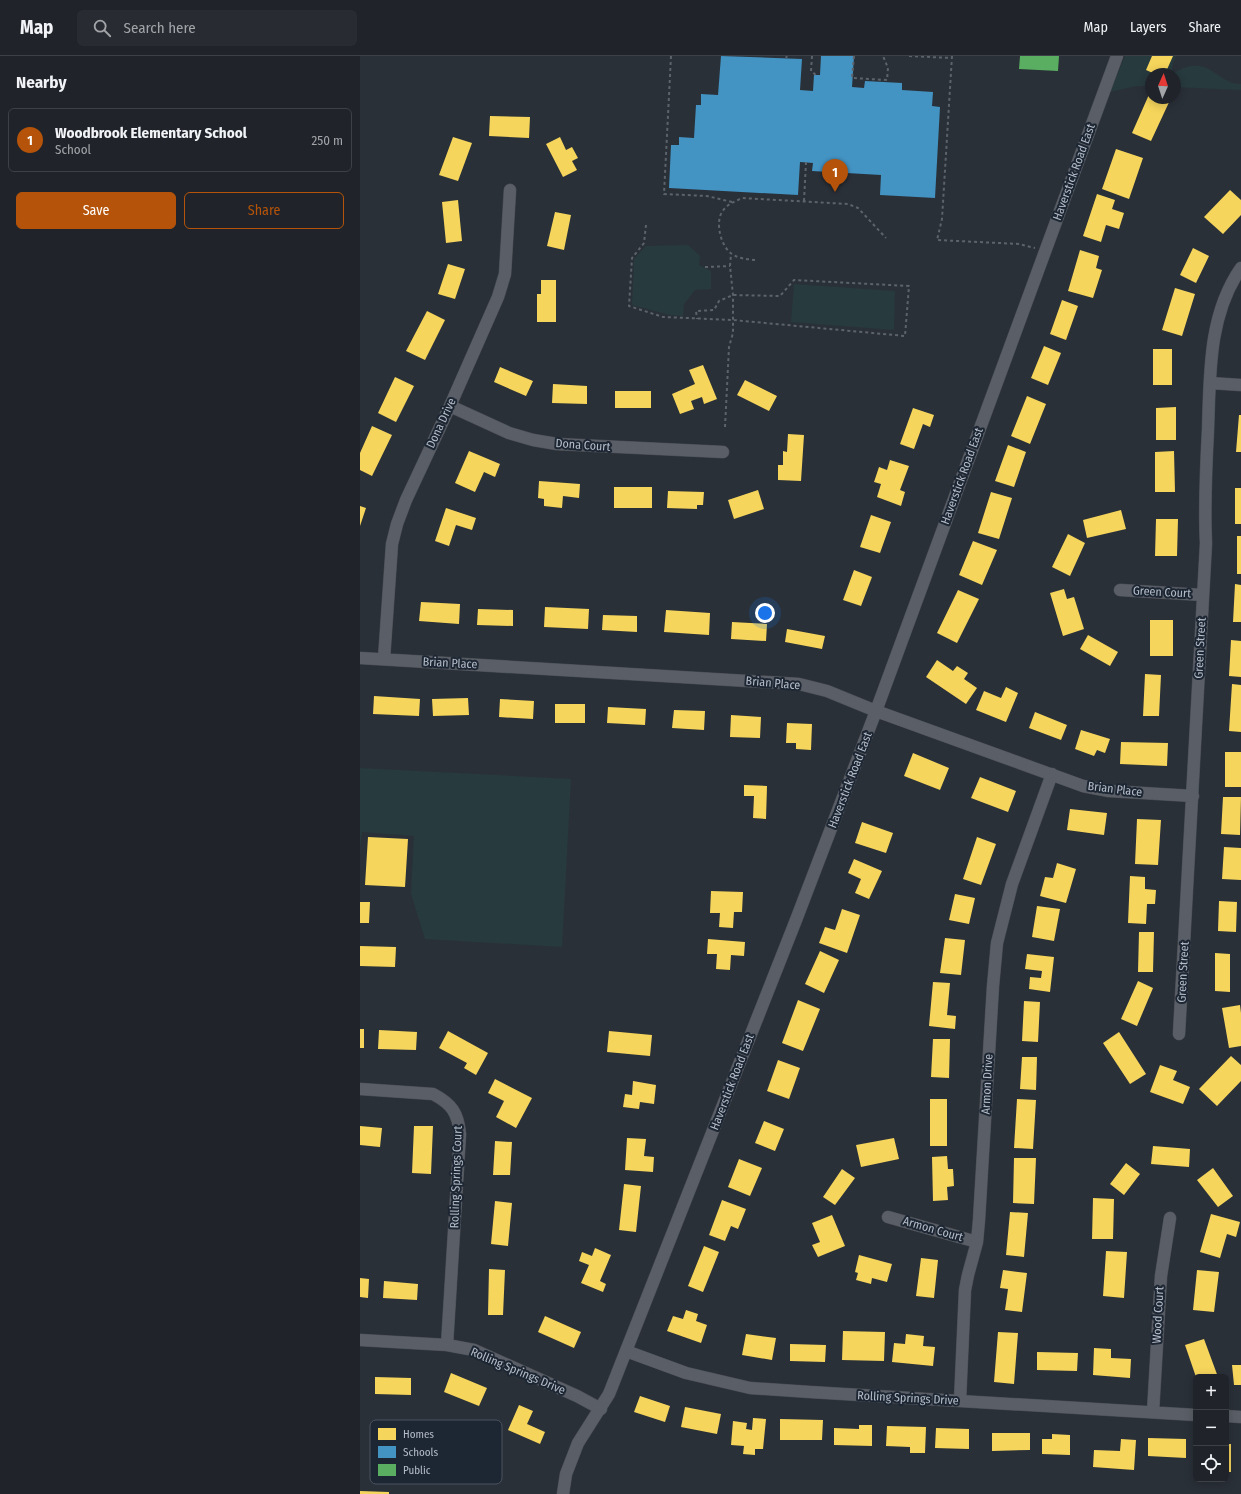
<!DOCTYPE html>
<meta charset="utf-8">
<style>
body{margin:0;font-family:"Fira Sans Condensed",sans-serif;background:#282c32;color:#f1f3f6}
.controls{position:absolute;right:12px;bottom:12px;display:grid;overflow:hidden;border-radius:6px;box-shadow:0 2px 10px #0003}
.controls button{width:36px;height:36px;display:grid;place-items:center;padding:0;border:0;border-bottom:1px solid #3d4147;background:#20242a;color:#f1f3f6;font:20px sans-serif}
.compass{position:absolute;left:785px;top:12px;width:36px;height:36px;border-radius:50%;background:#20242a;box-shadow:0 2px 10px #0003;rotate:3deg}
.you{position:absolute;left:405px;top:557px;width:14px;height:14px;margin:-10px;border:3px solid #fff;border-radius:50%;background:#1a73e8;box-shadow:0 0 0 6px #1a73e833}
.badge{display:grid;place-items:center;width:26px;height:26px;border-radius:50%;background:#b45309;color:#fff;font-size:13px;font-weight:700}
.pin{position:absolute;translate:-50% -33px;filter:drop-shadow(0 1px 2px #0008)}
.pin::after{content:'';position:absolute;top:21px;width:14px;height:12px;background:inherit;clip-path:polygon(0 0,100% 0,50% 100%)}
.list{margin:0;padding:0;list-style:none}
h2{display:flex;justify-content:space-between;align-items:center;height:52px;margin:0;padding:0 16px;font-size:17px}
h2 small{font-size:13px;font-weight:400;color:#a2a4a8}
.list li{display:grid;grid-template-columns:26px 1fr auto;gap:12px;align-items:center;box-sizing:border-box;height:64px;margin:0 8px 8px;padding:0 8px;border:1px solid #3d4147;border-radius:6px}
.list b{display:block;font-size:15px;white-space:nowrap}
.list p{margin:0;font-size:13px;white-space:nowrap;color:#a2a4a8}
.list em{font-size:13px;font-style:normal;color:#a2a4a8}
.actions{display:flex;gap:8px;padding:12px 16px}
.actions a{flex:1;padding:9px 0;border:1px solid #b45309;border-radius:6px;text-align:center;font-size:14px;color:#b45309}
.actions .main{background:#b45309;color:#fff}
.icon{flex:none;width:22px;height:22px;fill:none;stroke:currentColor;stroke-width:2;stroke-linecap:round;stroke-linejoin:round}
.map{position:relative;flex:none;width:881px;height:1438px;overflow:hidden}
header{display:flex;align-items:center;gap:24px;box-sizing:border-box;height:56px;padding:0 20px;background:#20242a;border-bottom:1px solid #3d4147}
header strong{font-size:19px}
nav{display:flex;gap:22px;margin-inline-start:auto;font-size:14px}
.search{width:280px;height:36px;background:#282c32;display:flex;align-items:center;gap:10px;box-sizing:border-box;padding:0 14px;border-radius:6px;color:#a2a4a8;font-size:15px}
main{display:flex}
aside{flex:1;background:#20242a}
.map>svg:first-child{display:block}
</style>
<header>
<strong>Map</strong>
<div class="search"><svg class="icon" aria-label="search" viewBox="0 0 24 24"><circle cx="10" cy="10" r="6"/><path d="M15 15l6 6"/></svg>Search here</div>
<nav><a>Map</a><a>Layers</a><a>Share</a></nav>
</header>
<main>
<aside>
<h2>Nearby<small></small></h2>
<ul class="list">
<li><span class="badge">1</span><div><b>Woodbrook Elementary School</b><p>School</p></div><em>250 m</em></li>
</ul>
<div class="actions"><a class="main">Save</a><a>Share</a></div>
</aside>
<div class="map">
<svg width="881" height="1438" viewBox="0 0 881 1438">
<rect width="100%" height="100%" fill="#2a3038"/>
<path fill="#273a3e" d="M765,0H816L813,6L812,17C818,15 826,10 833,10C853,8 862,29 881,28V34L815,31V18H791V30H776L750,36Z
M328,189L340,200L339,209L351,215V233L335,234L324,248L323,260L310,259L272,249L274,203L286,190Z
M434,228L535,235L534,274L431,266Z
M0,712L211,723L202,891L65,883L51,838L54,780L2,776L0,793Z"/>
<path fill="#f6d55c" d="M792,0H813L805,18H795L786,14Z
M791,34V42H811L791,85L772,77Z
M130,60L170,61L169,82L129,80Z
M93,81L112,87L98,125L79,119Z
M200,81L206,94L212,91L218,102L212,105L217,114L203,121L186,88Z
M756,93L783,102L769,143L742,133Z
M870,134L881,144V159L863,178L844,161Z
M737,138L755,144L752,153L764,157L759,173L746,169L741,186L723,180Z
M98,144L102,185L86,187L82,146Z
M195,156L211,159L204,194L187,190Z
M833,192L849,200L836,227L820,219Z
M720,194L739,200L736,212L742,214L733,242L708,235Z
M88,208L105,213L95,243L78,238Z
M181,224H196V266H177V238H181Z
M815,232L835,238L822,280L802,274Z
M702,244L718,250L706,284L690,278Z
M67,255L85,264L65,304L46,295Z
M684,290L701,297L688,329L671,322Z
M793,293H812V329H793Z
M343,309L357,343L344,348L342,341L331,345L334,353L320,358L312,338L335,328L329,314Z
M140,311L173,325L166,340L134,326Z
M35,321L54,330L36,366L18,357Z
M385,324L417,340L409,355L377,339Z
M193,328L227,330V348L192,347Z
M255,335H291V352H255Z
M667,340L686,348L670,388L651,380Z
M816,351V384H796V352Z
M553,352L574,359L570,371L563,368L554,393L540,388Z
M879,359H881V396H876Z
M12,370L32,379L12,420L0,414V397Z
M428,378L444,379L441,425L418,424V409H423V395L427,396Z
M648,389L666,396L654,431L635,425Z
M109,395L140,408L135,421L124,416L115,436L95,427Z
M814,395L815,436H795V396Z
M530,404L549,410L540,434L545,436L541,450L517,441L521,428L514,426L519,411L527,414Z
M179,425L220,428L219,442L203,440L202,452L184,450V443L178,442Z
M254,431H292V452H254Z
M875,432H881V468H875Z
M398,434L404,453L374,463L368,444Z
M308,435L344,436L343,449H337V453L307,452Z
M631,436L652,442L639,483L618,477Z
M0,450L6,452L0,470Z
M86,452L116,462L112,474L96,469L89,490L75,485Z
M761,454L766,473L727,482L723,464Z
M511,459L531,466L520,497L500,491Z
M796,463H818L817,500H795Z
M708,478L725,487L710,520L692,511Z
M877,480H881V518H877Z
M613,485L637,494L622,529L599,519Z
M494,514L512,521L501,550L483,544Z
M875,528L881,529V566H873Z
M704,533L707,543L714,541L724,573L703,580L690,537Z
M598,534L619,543L597,587L577,577Z
M61,546L100,548L99,568L59,565Z
M185,551L229,553L228,573L184,571Z
M118,553L153,554V570L117,569Z
M306,554L350,557L349,579L304,576Z
M243,559L277,560V576L242,574Z
M790,564H813V600H790Z
M372,566L407,568L406,585L371,583Z
M427,573L465,580L462,593L425,586Z
M728,579L758,596L750,610L720,593Z
M871,584L881,585V621L869,620Z
M577,604L593,615L597,610L608,617L604,623L617,632L606,648L566,621Z
M785,618L801,619L799,660H783Z
M872,628L881,629V676L869,675Z
M646,631L658,637L646,666L616,654L624,635L641,642Z
M14,640L60,643L59,660L13,658Z
M108,642L109,659L73,660L72,643Z
M140,643L174,645L173,663L139,661Z
M195,648H225V667H195Z
M248,651L286,653L285,669L247,667Z
M314,654L345,655L344,674L312,672Z
M675,656L707,669L701,684L669,672Z
M371,659L401,661L400,682L370,681Z
M427,667L452,668L451,694L436,693V687H426Z
M721,674L750,683L745,697L737,694L734,700L715,693Z
M761,686L808,687L807,710L760,708Z
M865,696H881V731H865Z
M553,697L589,712L580,734L544,720Z
M620,721L656,735L648,756L611,742Z
M384,729L407,730L406,763L393,762L394,740H384Z
M863,741H881L880,779L861,778Z
M710,753L747,757L744,779L707,774Z
M777,763L801,764L798,809L775,808Z
M502,766L533,777L526,797L495,787Z
M8,781L48,783L45,831L5,829Z
M617,781L636,788L621,829L603,823Z
M864,791L881,792V824L862,823Z
M494,803L522,815L509,843L495,837L501,823L488,817Z
M697,807L716,813L706,847L680,840L685,821L693,822Z
M770,820L785,821V833L796,834L795,848H787L786,868L768,867Z
M351,835L383,836L382,856H374L373,872L359,871L360,857H350Z
M595,838L615,842L609,868L589,864Z
M859,845L877,846L876,876L858,875Z
M0,846H10L9,867H0Z
M677,850L700,853L694,885L672,881Z
M482,853L500,859L487,897L459,887L465,871L475,874Z
M779,876H794L793,916H778Z
M585,882L605,884L601,919L580,917Z
M348,883L385,886L384,900L371,899L370,914L356,913L357,898H347Z
M0,890L36,891L35,911L0,910Z
M460,895L479,904L464,937L445,928Z
M855,897L870,898V936L855,935Z
M667,898L694,901L690,936L669,933L670,921L681,922L682,915L665,913Z
M778,925L793,932L777,970L761,963Z
M573,926L590,927L587,959L596,960L595,973L569,970Z
M438,944L460,953L443,995L422,987Z
M664,945L680,946L678,986L662,985Z
M880,949L881,957V990L869,992L862,952Z
M0,973H4V992H0Z
M19,974L57,976L56,994L18,993Z
M88,975L128,997L116,1019L104,1012L107,1007L79,992Z
M249,975L292,979L290,1000L247,996Z
M759,976L786,1018L770,1028L743,987Z
M573,983H590L589,1022L571,1021Z
M871,1000L881,1009V1025L857,1050L839,1033Z
M662,1001H677L676,1034L660,1033Z
M418,1004L440,1012L429,1043L407,1035Z
M800,1009L817,1015L813,1024L830,1031L823,1048L790,1036Z
M135,1023L172,1042L156,1072L136,1061L144,1045L128,1037Z
M273,1025L296,1029L294,1048L280,1046L279,1053L263,1051L265,1038L272,1039Z
M570,1043H587V1090H570Z
M657,1043L676,1044L673,1093L654,1092Z
M404,1065L424,1073L415,1095L395,1087Z
M0,1070L22,1072L20,1091L0,1089Z
M54,1070H73L71,1118L52,1117Z
M267,1082L286,1083L284,1100L294,1101L293,1116L265,1114Z
M534,1082L539,1103L501,1111L496,1089Z
M135,1085L152,1086L150,1119H133Z
M793,1090L830,1093L829,1111L791,1108Z
M587,1100L588,1113H593L594,1130L587,1131L588,1144L573,1145L572,1101Z
M654,1102H676L674,1148L653,1147Z
M379,1103L402,1112L390,1140L368,1131Z
M766,1107L780,1118L764,1139L750,1128Z
M853,1112L873,1140L858,1151L837,1124Z
M482,1113L495,1122L475,1149L463,1141Z
M264,1128L281,1130L276,1176L259,1174Z
M733,1142L754,1143L753,1183H732Z
M362,1144L386,1153L378,1173L371,1170L365,1185L349,1179Z
M135,1145L152,1147L148,1190L131,1188Z
M650,1156L668,1157L664,1201L646,1199Z
M851,1158L880,1166L876,1181L867,1178L860,1202L840,1196Z
M472,1159L485,1190L458,1201L452,1189L460,1186L452,1167Z
M344,1190L359,1196L343,1236L328,1230Z
M235,1192L251,1199L240,1225L246,1228L243,1236L221,1227L229,1209L219,1205L222,1196L232,1200Z
M746,1195L767,1196L764,1242L743,1240Z
M499,1199L532,1208L527,1226L512,1222L511,1228L496,1224L498,1217L495,1216Z
M561,1202L578,1204L574,1242L556,1240Z
M129,1213L145,1214L143,1259H128Z
M643,1214L667,1217L662,1256L645,1254L648,1233L640,1232Z
M837,1214L859,1216L854,1256L833,1254Z
M0,1222L9,1223L8,1242L0,1241Z
M24,1225L58,1228L57,1244L23,1242Z
M326,1254L338,1258L336,1265L347,1269L341,1287L307,1275L313,1260L323,1263Z
M185,1260L221,1276L214,1292L178,1276Z
M483,1275L525,1276L524,1305L482,1304Z
M638,1276L658,1277L654,1328L634,1326Z
M386,1278L416,1282L412,1304L382,1299Z
M546,1278L564,1280L563,1290L575,1291L573,1310L532,1306L534,1287L545,1288Z
M844,1283L858,1321H836L825,1289Z
M430,1288L466,1289L465,1306L430,1305Z
M734,1292L751,1293V1302L771,1303L770,1322L733,1319Z
M677,1296L718,1297L717,1315L677,1314Z
M872,1309H881V1329H874Z
M91,1317L127,1332L119,1350L84,1336Z
M15,1321L51,1322V1339L15,1338Z
M280,1340L310,1350L305,1366L274,1356Z
M159,1349L173,1355L167,1368L185,1376L180,1388L148,1374Z
M325,1351L361,1358L357,1378L321,1371Z
M393,1362L406,1363L403,1393H395V1399L383,1398L384,1390L371,1389L373,1365L387,1367L386,1373L392,1374Z
M420,1363L463,1364L462,1384H420Z
M499,1369H512V1390L474,1389V1372L499,1373Z
M527,1370L566,1371L565,1397H550V1391L526,1390Z
M576,1372L609,1373V1393L575,1392Z
M632,1377H670V1394L632,1395Z
M692,1378L710,1379V1399L682,1398V1383H692Z
M788,1382L826,1383V1402L788,1400Z
M761,1383L776,1384L774,1414L733,1411L734,1394L760,1395Z
M866,1388H871V1416H866Z
M0,1435L29,1436V1438H0Z"/>
<path fill="#4393c3" d="M361,0L442,3L440,34L453,35L454,19H460L461,0H494L492,31L504,32L505,25L542,27V34L573,36L572,50L580,51L575,142L520,139L521,119L452,115L453,107L440,106L438,139L309,132L311,89H319V81L334,82L336,49H341V38L358,39Z"/>
<path fill="#5aae61" d="M660,0H699L698,15L659,13Z"/>
<g fill="none" stroke-linecap="round" stroke-linejoin="round">
<defs>
<path id="street" d="M850,327L881,329
M90,350L149,377L173,384L197,388L363,396
M760,534L843,539
M0,602L439,628L467,635L516,655L723,730L749,735L833,740
M24,603L32,488L37,468L46,444L90,350L138,241L145,218L150,134
M819,978L846,487C844,449 846,412 848,374C850,319 848,259 881,212
M0,1033L73,1038C92,1048 98,1057 100,1078L87,1289
M528,1161L617,1186
M0,1284L87,1289L114,1294L217,1340L241,1353
M266,1295L326,1317L390,1332L450,1336L836,1359
M600,1345L605,1234L608,1219L617,1186L619,1164L633,930L637,887L652,828L692,718
M793,1356L801,1220L810,1162
M866,1360L881,1361
M203,1438L206,1418L218,1387L249,1338L436,864L516,655L757,0"/>
</defs>
<use href="#street" stroke="#484c53" stroke-width="13"/>
<path stroke="#5d636a" stroke-width="2" stroke-dasharray="3 3" stroke-linecap="butt" d="M311,0L304,138L347,140L372,146
M452,0L451,15L456,19
M494,0L492,22L527,24L528,12L523,0
M549,0L591,2
M592,0L582,163L577,184L659,188L675,192
M426,2L427,0
M444,145L446,106
M286,169L284,187L272,202L269,250L303,261L373,264L545,280L549,230L434,224L420,240L373,239L359,245L354,254L336,255L337,263
M395,204C387,203 379,203 372,198C361,191 355,167 362,156C367,148 374,146 382,142L488,148L498,152L526,182
M345,211L370,210
M365,371L369,291L373,277V239L370,210L371,198"/>
<use href="#street" stroke="#5a5e66" stroke-width="12"/>
</g>
<g text-anchor="middle" stroke-width="4" stroke-linejoin="round" paint-order="stroke">
<g font-size="12" fill="#b4bcc9" stroke="#1d2633">
<text transform="translate(714 116) rotate(-70)" y="4">Haverstick Road East</text>
<text transform="translate(81 367) rotate(-65)" y="4">Dona Drive</text>
<text transform="translate(223 389) rotate(4)" y="4">Dona Court</text>
<text transform="translate(602 420) rotate(-70)" y="4">Haverstick Road East</text>
<text transform="translate(802 536) rotate(3)" y="4">Green Court</text>
<text transform="translate(840 592) rotate(-87)" y="4">Green Street</text>
<text transform="translate(90 607) rotate(3)" y="4">Brian Place</text>
<text transform="translate(413 627) rotate(5)" y="4">Brian Place</text>
<text transform="translate(490 724) rotate(-69)" y="4">Haverstick Road East</text>
<text transform="translate(755 733) rotate(7)" y="4">Brian Place</text>
<text transform="translate(823 916) rotate(-87)" y="4">Green Street</text>
<text transform="translate(372 1026) rotate(-69)" y="4">Haverstick Road East</text>
<text transform="translate(627 1028) rotate(-87)" y="4">Armon Drive</text>
<text transform="translate(96 1121) rotate(-88)" y="4">Rolling Springs Court</text>
<text transform="translate(573 1173) rotate(16)" y="4">Armon Court</text>
<text transform="translate(798 1259) rotate(-87)" y="4">Wood Court</text>
<text transform="translate(158 1315) rotate(23)" y="4">Rolling Springs Drive</text>
<text transform="translate(548 1342) rotate(3)" y="4">Rolling Springs Drive</text>
</g>
</g>
<rect x="10" y="1364" width="132" height="64" rx="6" fill="#1d2633" stroke="#4a5360" stroke-width="1"/>
<rect x="18" y="1372" width="18" height="12" fill="#f6d55c"/>
<rect x="18" y="1390" width="18" height="12" fill="#4393c3"/>
<rect x="18" y="1408" width="18" height="12" fill="#5aae61"/>
<g font-size="11" fill="#b4bcc9">
<text x="43" y="1382">Homes</text>
<text x="43" y="1400">Schools</text>
<text x="43" y="1418">Public</text>
</g>
</svg>
<div class="controls">
<button>+</button>
<button>−</button>
<button><svg class="icon" aria-label="locate" viewBox="0 0 24 24"><circle cx="12" cy="12" r="6"/><path d="M12 2v4M12 18v4M2 12h4M18 12h4"/></svg></button>
</div>
<svg class="compass" viewBox="-18 -18 36 36"><path d="M0-13l5 13h-10z" fill="#e53935"/><path d="M0 13l5-13h-10z" fill="#a2a4a8"/></svg>
<div class="you"></div>
<div class="pin badge" style="left:475px;top:136px">1</div>
</div>
</main>
